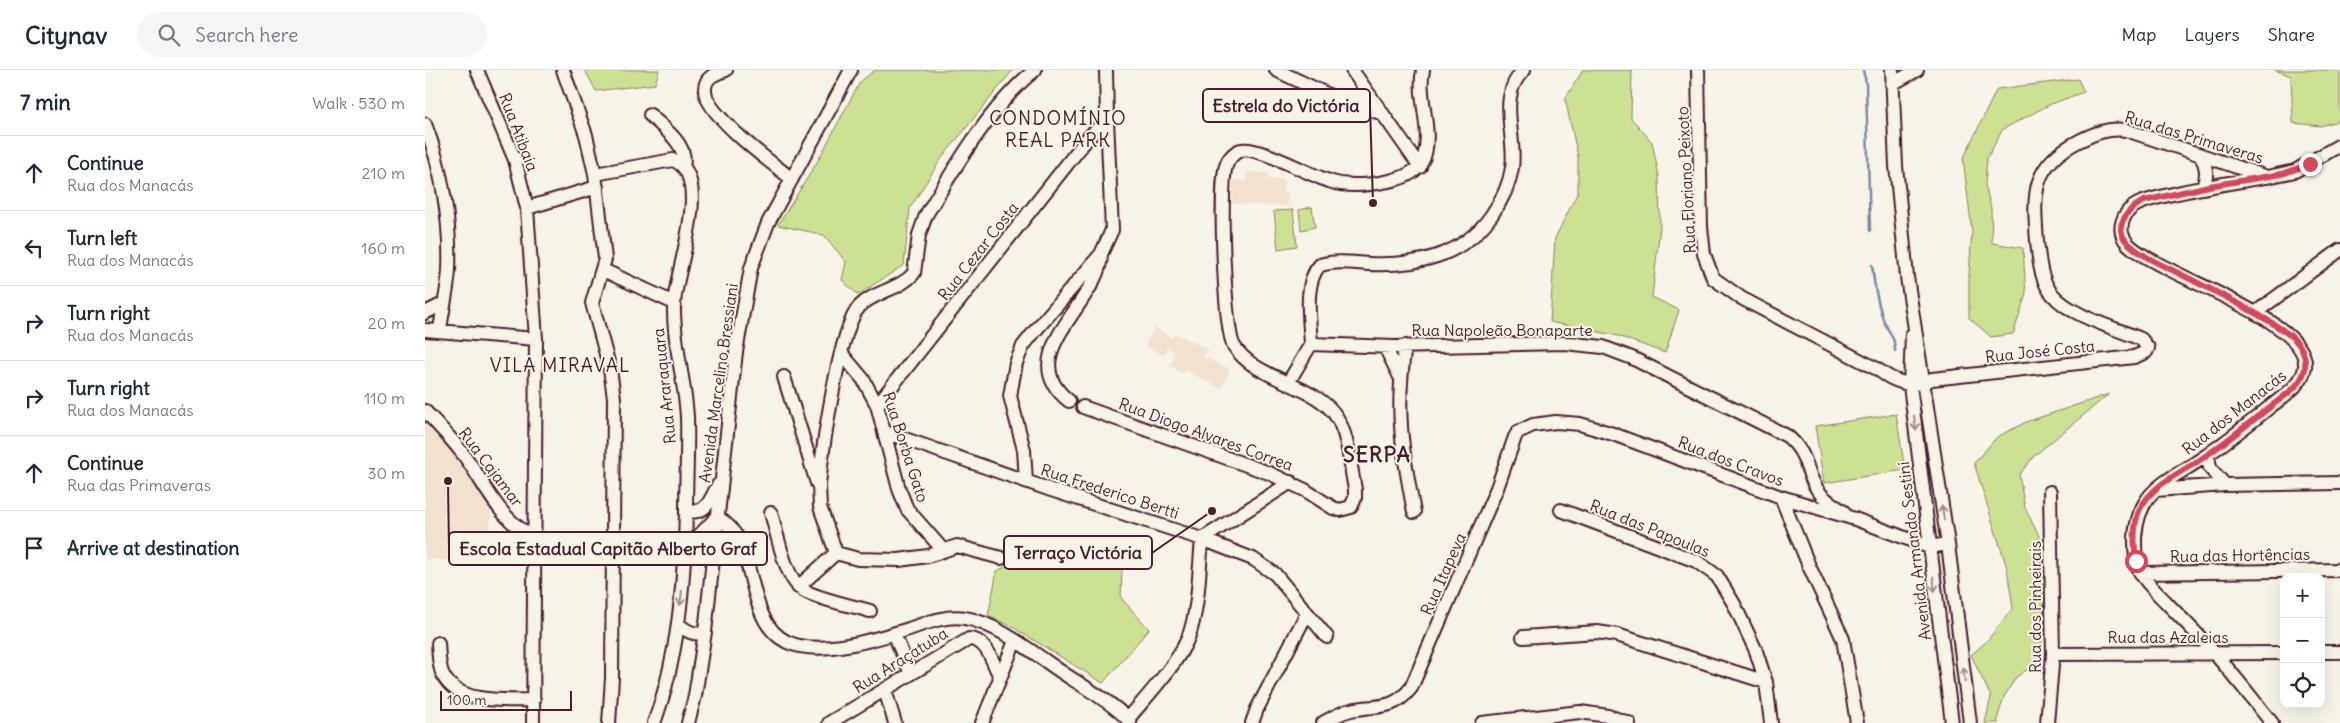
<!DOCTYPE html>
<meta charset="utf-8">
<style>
body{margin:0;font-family:Delius,sans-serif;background:#f6f6f7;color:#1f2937}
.controls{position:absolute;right:15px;bottom:15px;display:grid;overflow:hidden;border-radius:10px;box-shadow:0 5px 20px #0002}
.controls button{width:45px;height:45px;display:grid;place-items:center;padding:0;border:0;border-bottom:1px solid #e0e1e3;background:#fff;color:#1f2937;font:25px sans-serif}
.scale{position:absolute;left:15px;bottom:12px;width:132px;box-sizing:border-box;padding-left:5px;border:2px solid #4a1f2b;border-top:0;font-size:14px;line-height:18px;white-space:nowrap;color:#4a1f2b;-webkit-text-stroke:4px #f7f3e8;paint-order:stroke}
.stop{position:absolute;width:15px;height:15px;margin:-11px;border:4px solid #d1495b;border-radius:50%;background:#fff}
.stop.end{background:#d1495b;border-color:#fff;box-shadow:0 1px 5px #0008}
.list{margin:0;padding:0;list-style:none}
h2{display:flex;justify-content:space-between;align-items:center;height:65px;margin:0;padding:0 20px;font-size:21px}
h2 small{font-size:16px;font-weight:400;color:#747a83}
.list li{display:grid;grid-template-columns:32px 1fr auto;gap:15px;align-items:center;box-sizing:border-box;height:75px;padding:0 20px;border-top:1px solid #e0e1e3}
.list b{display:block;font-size:19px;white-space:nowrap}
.list p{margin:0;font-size:16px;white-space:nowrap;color:#747a83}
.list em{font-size:16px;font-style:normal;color:#747a83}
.icon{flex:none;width:28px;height:28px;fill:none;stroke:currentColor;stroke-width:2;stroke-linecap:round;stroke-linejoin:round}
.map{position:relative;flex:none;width:1915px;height:653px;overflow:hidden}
header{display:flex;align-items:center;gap:30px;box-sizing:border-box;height:70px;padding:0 25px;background:#fff;border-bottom:1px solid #e0e1e3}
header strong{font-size:24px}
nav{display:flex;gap:28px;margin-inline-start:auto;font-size:18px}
.search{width:350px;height:45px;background:#f6f6f7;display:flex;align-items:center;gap:12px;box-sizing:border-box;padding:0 18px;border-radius:28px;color:#747a83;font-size:19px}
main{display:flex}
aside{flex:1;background:#fff}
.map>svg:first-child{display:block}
</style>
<header>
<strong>Citynav</strong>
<div class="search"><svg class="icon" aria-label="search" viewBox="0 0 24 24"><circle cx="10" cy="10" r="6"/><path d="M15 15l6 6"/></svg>Search here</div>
<nav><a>Map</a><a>Layers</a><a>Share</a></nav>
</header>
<main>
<aside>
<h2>7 min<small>Walk · 530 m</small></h2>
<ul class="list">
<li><svg class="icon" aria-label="ahead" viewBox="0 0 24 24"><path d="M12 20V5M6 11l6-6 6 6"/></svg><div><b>Continue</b><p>Rua dos Manacás</p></div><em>210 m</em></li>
<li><svg class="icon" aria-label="left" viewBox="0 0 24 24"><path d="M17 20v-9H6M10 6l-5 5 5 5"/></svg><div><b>Turn left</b><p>Rua dos Manacás</p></div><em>160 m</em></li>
<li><svg class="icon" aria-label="right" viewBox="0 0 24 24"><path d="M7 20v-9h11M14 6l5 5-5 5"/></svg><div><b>Turn right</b><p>Rua dos Manacás</p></div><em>20 m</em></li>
<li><svg class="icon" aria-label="right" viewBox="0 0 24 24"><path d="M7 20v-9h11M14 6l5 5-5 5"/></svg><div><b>Turn right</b><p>Rua dos Manacás</p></div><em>110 m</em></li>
<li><svg class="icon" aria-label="ahead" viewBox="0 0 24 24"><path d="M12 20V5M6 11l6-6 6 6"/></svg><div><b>Continue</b><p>Rua das Primaveras</p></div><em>30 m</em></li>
<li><svg class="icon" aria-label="arrive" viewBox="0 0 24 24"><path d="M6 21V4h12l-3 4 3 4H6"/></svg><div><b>Arrive at destination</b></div></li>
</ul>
</aside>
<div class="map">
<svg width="1915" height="653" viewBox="0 0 1915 653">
<rect width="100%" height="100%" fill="#f7f3e8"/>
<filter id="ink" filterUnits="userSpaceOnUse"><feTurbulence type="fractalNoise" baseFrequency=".02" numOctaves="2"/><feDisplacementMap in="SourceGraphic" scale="10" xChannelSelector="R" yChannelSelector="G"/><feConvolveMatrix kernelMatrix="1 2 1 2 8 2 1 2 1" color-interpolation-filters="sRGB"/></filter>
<g filter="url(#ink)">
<path fill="#f1e1ce" d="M822,102L843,103V109H859V122H863L862,136L807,134L808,110L821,111Z
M729,257L747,268L750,263L783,279L779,287L805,299L796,318L761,301L758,303L744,296L751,282L742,278L739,285L720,276Z
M0,355L17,365L66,438L62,493L0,489Z"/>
<path fill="#cde195" stroke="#8c8060" d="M160,0H234L230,14L171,21Z
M450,0H588L516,89L485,138L479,195L433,225L417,210L421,192L399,165L353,155L391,94L435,12Z
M1158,0H1207L1206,48L1227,72L1234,106L1235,157L1227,227L1254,240L1240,283L1193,266L1125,252L1130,168L1153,122V86L1140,29Z
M1850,0H1915V50L1896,56L1868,53L1866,6Z
M1653,9L1659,22L1626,34L1578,59L1562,88L1560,115L1566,138L1567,173L1598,178L1601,224L1588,264L1566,267L1544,248V205L1547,161L1538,89L1572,19Z
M887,137L890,157L876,160L874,140Z
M868,140L872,176L853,179L849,141Z
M1684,324L1609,386L1594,405L1600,438L1614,466L1620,562L1609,595L1591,607L1579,627L1573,646V653H1560L1566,627L1546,585L1561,572L1588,538L1582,498L1549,393L1572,367L1601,352Z
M1471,344L1480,400L1399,413L1390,356Z
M611,481L697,498L696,528L724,559L678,613L586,556L563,546L572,501Z"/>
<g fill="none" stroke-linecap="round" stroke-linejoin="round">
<path stroke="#7b89a7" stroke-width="2.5" d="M1438,0L1441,13L1445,161
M1447,195C1449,214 1452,231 1458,249C1463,263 1470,265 1470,281"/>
<defs>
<path id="minor" d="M52,0L90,90L102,138L111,269L108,653
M138,0L161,65L170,104L180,189L167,233L185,299L189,328L187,608L184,653
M301,0C291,3 280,7 280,19C278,43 348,94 367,109
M851,0L918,32L956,43
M927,0L995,97
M1273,0L1276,157L1279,184L1288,208L1316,228L1452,299C1469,312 1486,319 1507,309L1709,287L1721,282L1723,278L1716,269C1690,258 1646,246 1628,225C1615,211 1614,188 1612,171C1608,122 1607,95 1654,71C1670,63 1683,58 1701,60L1842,107L1870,101L1915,75
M1467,0L1471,96L1482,207L1523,474L1545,653
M1467,14L1492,0
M225,45C238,58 264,75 258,96
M0,54C17,98 26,153 24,200C23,220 17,241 15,261
M1774,84C1782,94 1783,105 1778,117
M170,104L248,90C290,105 249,204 249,235C248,273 260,310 262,347C263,379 261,410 261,442C259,513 254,585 229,653
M1840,107C1809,112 1778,117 1748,124C1736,127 1724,129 1713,134C1698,141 1690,160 1703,174C1735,206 1886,249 1880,297C1878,314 1859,326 1846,336C1825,353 1804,370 1782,385C1746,411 1714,416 1710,467C1710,479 1710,491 1715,502C1721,513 1732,523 1741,532C1757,549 1775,566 1790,584C1810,606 1828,630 1847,653
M102,138L172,117
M178,200L249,233
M0,243L18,234
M1830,243L1915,180
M0,260L111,269
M1487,265L1485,315L1527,653
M886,274C885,251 878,213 895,195C911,190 928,193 944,194C991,196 1037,187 1066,146C1076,132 1084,117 1087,98C1092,66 1071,26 1099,0
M980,276C970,340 977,380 989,442
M960,277L975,307
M416,283L438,309L452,335L474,419L482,439L518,480
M359,307L392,413
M863,313L886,274L969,277L1140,273L1178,277L1207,288L1362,366C1386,386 1379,404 1395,423C1401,431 1411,436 1419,442
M644,331C585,285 676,232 676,184
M452,335L662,69L682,49
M658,337L844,403L880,420L908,438L915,440L926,437L930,428V419C925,396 924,366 911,346C890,314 830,310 809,276C799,260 794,115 801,96C803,89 809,82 816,80C834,76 884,105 904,111C923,118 945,115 964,111C979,108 994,102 999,87C1008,59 992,28 998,0
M0,341C14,356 29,371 41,388C61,416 76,453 110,467
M460,362L626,420L777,469L828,489L850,504L902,567
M1783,385L1785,398L1800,415
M601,411L599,380L585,326L591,293L598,276L610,261L676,184L687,160L682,49L681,0
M1731,420L1800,415L1915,413
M1356,427L1384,496L1418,569L1432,653
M1136,440L1271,491L1292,506L1309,534L1331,581L1341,612L1346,653
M261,441C281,445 285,431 293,415
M346,443C352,462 360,510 378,520C395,530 425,535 445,541
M777,469L866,412
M260,480L292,447C337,472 316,549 362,572C395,587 452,569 484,559C501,553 521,545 540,548C572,553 611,585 638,603C654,614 697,638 705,653
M576,488L532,476L503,486L474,490L433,489L411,483L395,437L394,415C397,382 414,259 434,237C449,221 475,220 489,203L494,165L501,145C530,97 566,35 610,0
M1716,503L1915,500
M373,517L411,483
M253,554C262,561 268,566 280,562
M469,564L486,604
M1098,567L1172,562L1192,565L1341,612
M13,573C14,583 13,595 18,605C33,635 81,630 109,630
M1896,582H1915
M1628,584L1859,583
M460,620L470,653
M703,649C722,626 751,596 763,568C774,540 774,500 777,469
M263,653L270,626L280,562L311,282L326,198L343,153L426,0
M404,653L544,569C562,569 568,593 575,607
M557,653L590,571
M827,653L832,639L881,545
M898,653C907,648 916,642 926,640C952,634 967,642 986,618L1072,418L1090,367L1093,362L1108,355L1131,352L1155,354L1188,364L1356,427L1430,449L1504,477L1523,474
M1057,653L1155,642L1183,646L1204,653
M1622,653L1628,584L1625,422"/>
</defs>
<use href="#minor" stroke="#4a1f2b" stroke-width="16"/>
<use href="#minor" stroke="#f7f3e8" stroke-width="12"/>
</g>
<defs><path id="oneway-shaft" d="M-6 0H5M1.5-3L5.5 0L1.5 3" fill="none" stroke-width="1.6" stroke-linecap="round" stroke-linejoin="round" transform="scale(1.25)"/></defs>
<g stroke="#a0898a">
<use href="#oneway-shaft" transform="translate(1490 353) rotate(83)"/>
<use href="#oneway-shaft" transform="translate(1518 443) rotate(-98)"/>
<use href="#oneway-shaft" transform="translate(1509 514) rotate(83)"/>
<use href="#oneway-shaft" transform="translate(256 528) rotate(97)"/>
<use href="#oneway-shaft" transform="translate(1539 605) rotate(-97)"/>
</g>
</g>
<g fill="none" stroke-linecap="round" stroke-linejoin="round" filter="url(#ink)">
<path stroke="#d1495b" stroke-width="6" d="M1711,491C1709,475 1708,453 1715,439C1729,412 1759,402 1782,385C1804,370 1824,353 1845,337C1855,329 1870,320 1876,309C1881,300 1882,290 1877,280C1872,268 1857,260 1847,253C1817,234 1785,219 1753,203C1737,195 1718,187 1704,174C1686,158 1702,139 1719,131L1784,116L1857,104L1885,94"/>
</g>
<g text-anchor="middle" stroke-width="4" stroke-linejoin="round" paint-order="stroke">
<g font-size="16" fill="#4a1f2b" stroke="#f7f3e8">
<text transform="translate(94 62) rotate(69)" y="6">Rua Atibaia</text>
<text transform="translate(1769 67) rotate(17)" y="6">Rua das Primaveras</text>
<text transform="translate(1261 110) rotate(-93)" y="6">Rua Floriano Peixoto</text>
<text transform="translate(553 181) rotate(-52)" y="6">Rua Cezar Costa</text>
<text x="1077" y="266">Rua Napoleão Bonaparte</text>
<text transform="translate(1615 281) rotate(-6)" y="6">Rua José Costa</text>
<text transform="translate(293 313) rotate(-82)" y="6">Avenida Marcelino Bressiani</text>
<text transform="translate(239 316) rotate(-96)" y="6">Rua Araraquara</text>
<text transform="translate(1809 342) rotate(-38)" y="6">Rua dos Manacás</text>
<text transform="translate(781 364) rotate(20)" y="6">Rua Diogo Alvares Correa</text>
<text transform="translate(481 377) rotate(72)" y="6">Rua Borba Gato</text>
<text transform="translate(1306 391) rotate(21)" y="6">Rua dos Cravos</text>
<text transform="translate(66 397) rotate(53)" y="6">Rua Cajamar</text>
<text transform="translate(685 421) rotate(18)" y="6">Rua Frederico Bertti</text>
<text transform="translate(1225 458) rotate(22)" y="6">Rua das Papoulas</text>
<text transform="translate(1489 481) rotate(-97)" y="6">Avenida Armando Sestini</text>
<text transform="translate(1815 485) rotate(-1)" y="6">Rua das Hortências</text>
<text transform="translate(1018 504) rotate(-66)" y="6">Rua Itapeva</text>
<text transform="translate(1610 537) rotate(-90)" y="6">Rua dos Pinheirais</text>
<text x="1743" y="573">Rua das Azaleias</text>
<text transform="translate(475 590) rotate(-32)" y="6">Rua Araçatuba</text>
</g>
<g font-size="19" letter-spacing="1" fill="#4a1f2b" stroke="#f7f3e8">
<text x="633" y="55">CONDOMÍNIO<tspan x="633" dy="22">REAL PARK</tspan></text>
<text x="135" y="302">VILA MIRAVAL</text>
</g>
<g font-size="21" font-weight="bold" letter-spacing="1" fill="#4a1f2b" stroke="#f7f3e8">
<text x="952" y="392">SERPA</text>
</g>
</g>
<path fill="none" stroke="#4a1f2b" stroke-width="2" d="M948 133L945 36M23 411L24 479M787 441L727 483"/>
<g fill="#4a1f2b" stroke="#f7f3e8" stroke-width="2">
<circle cx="948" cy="133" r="5"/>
<circle cx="23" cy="411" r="5"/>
<circle cx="787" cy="441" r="5"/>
</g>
<g fill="#f7f3e8" stroke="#4a1f2b" stroke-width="2">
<rect x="778" y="19" width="167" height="33" rx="5"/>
<rect x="24" y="462" width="318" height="33" rx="5"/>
<rect x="579" y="466" width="148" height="33" rx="5"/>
</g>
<g font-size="18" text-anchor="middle" font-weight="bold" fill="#4a1f2b">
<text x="861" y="42">Estrela do Victória</text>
<text x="183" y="485">Escola Estadual Capitão Alberto Graf</text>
<text x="653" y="489">Terraço Victória</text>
</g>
</svg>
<div class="controls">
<button>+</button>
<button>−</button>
<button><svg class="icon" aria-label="locate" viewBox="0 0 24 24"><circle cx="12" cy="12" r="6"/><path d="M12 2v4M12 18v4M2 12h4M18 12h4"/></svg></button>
</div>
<div class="scale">100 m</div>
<div class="stop" style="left:1711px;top:491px"></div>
<div class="stop end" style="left:1885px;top:94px"></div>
</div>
</main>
